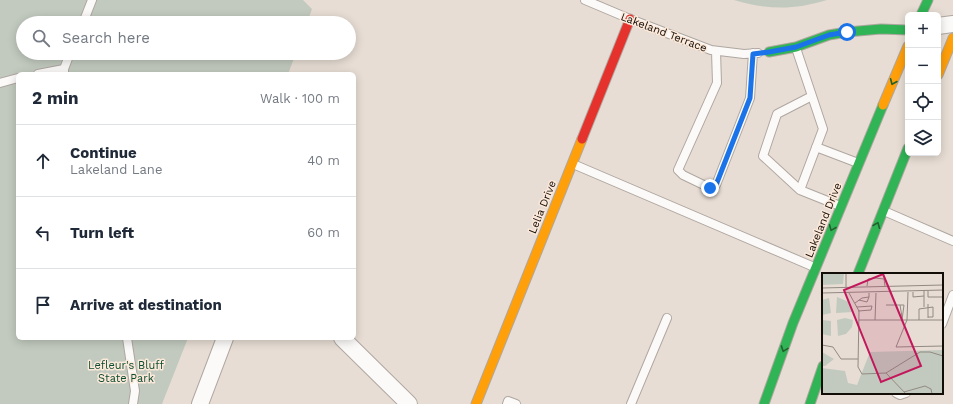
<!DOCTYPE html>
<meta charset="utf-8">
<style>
body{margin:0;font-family:"Work Sans",sans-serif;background:#f6f6f7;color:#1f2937}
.controls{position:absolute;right:12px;top:12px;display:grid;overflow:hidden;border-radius:6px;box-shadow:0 2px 10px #0003}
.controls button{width:36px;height:36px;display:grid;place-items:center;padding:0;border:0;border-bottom:1px solid #e0e1e3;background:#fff;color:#1f2937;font:20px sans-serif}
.stop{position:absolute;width:12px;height:12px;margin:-9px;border:3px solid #1a73e8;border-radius:50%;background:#fff}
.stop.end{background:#1a73e8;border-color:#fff;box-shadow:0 1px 4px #0008}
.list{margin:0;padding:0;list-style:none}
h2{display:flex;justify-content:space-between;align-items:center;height:52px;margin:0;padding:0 16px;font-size:17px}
h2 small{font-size:13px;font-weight:400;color:#747a83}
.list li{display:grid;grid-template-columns:26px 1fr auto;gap:12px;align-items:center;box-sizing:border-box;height:72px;padding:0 16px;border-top:1px solid #e0e1e3}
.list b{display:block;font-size:15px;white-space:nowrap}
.list p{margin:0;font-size:13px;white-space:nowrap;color:#747a83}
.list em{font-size:13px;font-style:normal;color:#747a83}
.icon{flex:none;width:22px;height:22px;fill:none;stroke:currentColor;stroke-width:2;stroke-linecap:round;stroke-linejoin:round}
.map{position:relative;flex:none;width:953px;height:404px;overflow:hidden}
.search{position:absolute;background:#fff;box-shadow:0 2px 10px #0003;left:16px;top:16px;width:340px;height:44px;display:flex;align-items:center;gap:10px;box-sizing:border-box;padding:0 14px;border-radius:22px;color:#747a83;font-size:15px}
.panel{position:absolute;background:#fff;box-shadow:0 2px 10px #0003;left:16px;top:72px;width:340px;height:268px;border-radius:6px}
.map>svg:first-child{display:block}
</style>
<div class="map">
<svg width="953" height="404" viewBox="0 0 953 404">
<rect width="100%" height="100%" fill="#e7ddd4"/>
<path fill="#c2cabf" d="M0,0H303L312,9L307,23H23V53H296L288,74H18V338H188L162,404H0Z
M734,0H827C794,10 768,10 734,0Z"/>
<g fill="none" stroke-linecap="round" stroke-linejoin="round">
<defs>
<path id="lane" d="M585,0L630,19L711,50L744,54L758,53
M83,23L92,0
M796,48L823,129L800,190L840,206
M716,51L717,83L678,170L683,175L710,188L716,185L750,98L753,53
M64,73V69L70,53
M38,74L64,69
M0,83L18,78
M816,147L858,163
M573,164L814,267
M800,190L763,156L777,114L812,96
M884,211L953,241
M942,324L953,295
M127,338L135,391L133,404
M896,393L900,395L906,393
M507,404L508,401L516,404
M631,404L667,318"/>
<path id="street" d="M938,26L953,24
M342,338L409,404
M200,404L225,338"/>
<path id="fast" d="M921,15L928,0
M769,52L796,47L829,35L847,32L881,29L908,30
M858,274L908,148
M764,404L793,323L883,105
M810,404L823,366"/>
<path id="slow" d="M938,75L953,38
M883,105L908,46
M476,404L582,139"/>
<path id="jam" d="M582,139L630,19"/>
</defs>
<use href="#lane" stroke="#afa7a0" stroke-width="10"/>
<use href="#street" stroke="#afa7a0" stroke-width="18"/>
<use href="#fast" stroke="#afa7a0" stroke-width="11"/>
<use href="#slow" stroke="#afa7a0" stroke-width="11"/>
<use href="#jam" stroke="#afa7a0" stroke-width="11"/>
<use href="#lane" stroke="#fbfaf9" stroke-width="8"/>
<use href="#street" stroke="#fbfaf9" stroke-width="16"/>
<use href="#fast" stroke="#30b455" stroke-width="9"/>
<use href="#slow" stroke="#ff9f0a" stroke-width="9"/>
<use href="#jam" stroke="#e5322d" stroke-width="9"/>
</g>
<defs><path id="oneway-chevron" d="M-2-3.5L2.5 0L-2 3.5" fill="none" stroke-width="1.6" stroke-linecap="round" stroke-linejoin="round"/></defs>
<g stroke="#22602e">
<use href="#oneway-chevron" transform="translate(893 82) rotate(113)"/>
<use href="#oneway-chevron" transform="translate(877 225) rotate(-68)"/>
<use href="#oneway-chevron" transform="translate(832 228) rotate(112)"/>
<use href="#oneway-chevron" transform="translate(784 349) rotate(110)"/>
</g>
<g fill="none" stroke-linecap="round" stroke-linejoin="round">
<path stroke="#1a73e8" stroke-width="5" d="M710,188L716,185L750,98L753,54L769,52L796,47L829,35L847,32"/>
</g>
<g text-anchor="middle" stroke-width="3" stroke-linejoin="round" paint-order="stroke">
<g font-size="11" fill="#130d08" stroke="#fde9d9">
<text transform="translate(664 32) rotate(21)" y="4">Lakeland Terrace</text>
<text transform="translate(542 207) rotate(-68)" y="4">Lelia Drive</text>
<text transform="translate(823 220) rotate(-68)" y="4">Lakeland Drive</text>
</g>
<g font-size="11" fill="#0b4d33" stroke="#fde9d9">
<text x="126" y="369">Lefleur's Bluff<tspan x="126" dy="13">State Park</tspan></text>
</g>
</g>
<g transform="translate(822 273)">
<rect width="121" height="121" fill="#e7ddd4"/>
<path d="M0,0H22L21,11L0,12ZM15,24L27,29L31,39L14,40ZM7,25L9,40L0,42V27ZM23,45L31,47L30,54L24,61L16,63L15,47ZM0,47L9,48V63L0,61ZM121,77V121H0V95L23,98L26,110L35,112L48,79ZM0,79L12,86L3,93H0Z" fill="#c2cabf"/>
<path fill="none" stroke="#928a82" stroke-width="1" d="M24,0V14M45,13L46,6L53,5L62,6L63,13M0,15L121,12M102,18V34M106,18V24H121M86,19L85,47L74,74L121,73M91,19V24L102,23M0,20L121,17M27,20L37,38L36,94L40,101L64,100L98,79H108L121,83M37,27L45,29L47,24M33,30L40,25L47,24V20M106,31V45M64,32H82L80,47M78,32L80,44M35,34L50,33L49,37L36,38M37,47H121M53,47L54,20M97,47V36L111,34V44H106M0,72L11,74L19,86H36M64,100L84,121M82,119L103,113L109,116L110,121"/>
<path fill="#c2185b" fill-opacity="0.15" stroke="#c2185b" stroke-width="2" d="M61,1L99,93L59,109L22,17Z"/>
<rect width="121" height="121" fill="none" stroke="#130d08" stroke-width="2"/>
</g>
</svg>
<div class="controls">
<button>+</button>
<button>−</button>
<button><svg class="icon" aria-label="locate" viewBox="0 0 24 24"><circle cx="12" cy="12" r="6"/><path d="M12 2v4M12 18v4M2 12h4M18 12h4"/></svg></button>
<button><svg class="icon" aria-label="layers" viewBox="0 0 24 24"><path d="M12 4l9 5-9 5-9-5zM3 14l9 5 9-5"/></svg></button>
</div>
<div class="stop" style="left:847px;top:32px"></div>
<div class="stop end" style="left:710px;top:188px"></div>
<div class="search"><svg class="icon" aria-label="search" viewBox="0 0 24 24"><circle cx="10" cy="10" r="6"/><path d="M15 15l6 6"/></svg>Search here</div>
<section class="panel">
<h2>2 min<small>Walk · 100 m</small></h2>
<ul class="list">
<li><svg class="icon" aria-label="ahead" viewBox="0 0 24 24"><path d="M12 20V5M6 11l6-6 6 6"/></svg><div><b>Continue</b><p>Lakeland Lane</p></div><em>40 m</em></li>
<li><svg class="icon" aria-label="left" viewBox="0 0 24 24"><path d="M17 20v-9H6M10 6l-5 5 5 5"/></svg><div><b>Turn left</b></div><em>60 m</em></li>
<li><svg class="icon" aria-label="arrive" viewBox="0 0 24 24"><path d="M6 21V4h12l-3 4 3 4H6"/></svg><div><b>Arrive at destination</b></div></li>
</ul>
</section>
</div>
